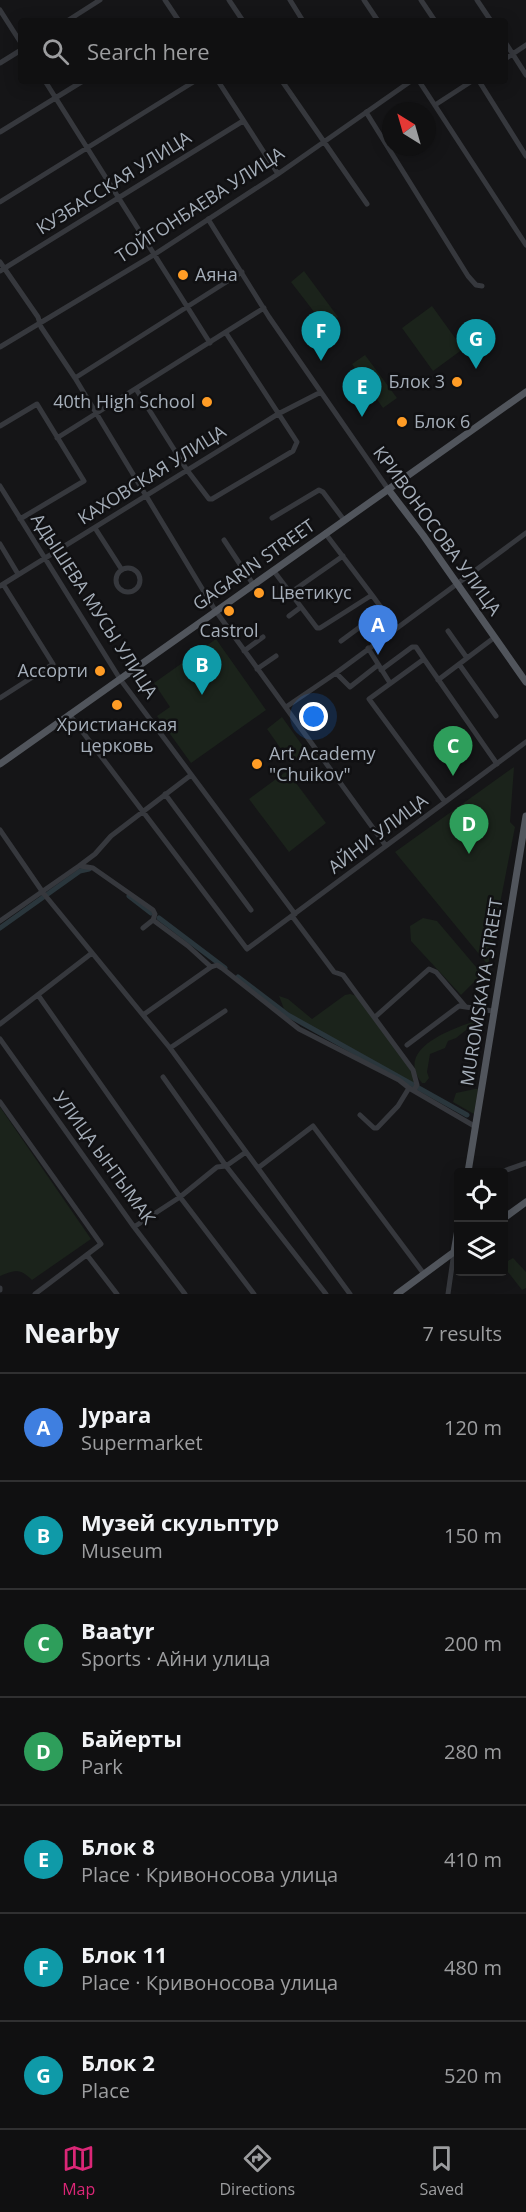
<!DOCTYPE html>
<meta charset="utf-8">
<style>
body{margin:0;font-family:"Open Sans",sans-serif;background:#1e1e1f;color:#f1f3f6}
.controls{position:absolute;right:18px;bottom:18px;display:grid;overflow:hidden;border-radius:6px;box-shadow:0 3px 15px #0003}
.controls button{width:54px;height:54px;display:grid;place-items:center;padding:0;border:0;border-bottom:2px solid #303031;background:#101011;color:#f1f3f6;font:30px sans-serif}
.compass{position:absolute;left:382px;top:102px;width:54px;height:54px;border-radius:50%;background:#101011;box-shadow:0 3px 15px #0003;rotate:323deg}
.you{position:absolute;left:314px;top:717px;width:21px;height:21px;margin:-15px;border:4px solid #fff;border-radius:50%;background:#1a73e8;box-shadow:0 0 0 9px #1a73e833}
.badge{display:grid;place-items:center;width:39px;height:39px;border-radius:50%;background:#db2777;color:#fff;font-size:20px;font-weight:700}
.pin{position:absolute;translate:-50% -50px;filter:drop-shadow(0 2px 3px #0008)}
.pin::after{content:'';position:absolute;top:32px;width:21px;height:18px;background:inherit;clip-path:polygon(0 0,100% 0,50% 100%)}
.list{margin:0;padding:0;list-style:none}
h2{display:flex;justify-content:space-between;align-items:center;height:78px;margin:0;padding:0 24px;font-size:26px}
h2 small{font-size:20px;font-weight:400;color:#9c9d9f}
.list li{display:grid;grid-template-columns:39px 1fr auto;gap:18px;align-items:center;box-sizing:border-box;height:108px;padding:0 24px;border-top:2px solid #303031}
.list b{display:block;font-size:22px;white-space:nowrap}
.list p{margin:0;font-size:20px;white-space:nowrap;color:#9c9d9f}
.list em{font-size:20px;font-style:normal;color:#9c9d9f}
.icon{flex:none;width:33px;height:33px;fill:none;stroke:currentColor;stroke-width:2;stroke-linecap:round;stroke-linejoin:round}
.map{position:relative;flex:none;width:526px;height:1294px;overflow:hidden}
.search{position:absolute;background:#101011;box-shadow:0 3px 15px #0003;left:18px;right:18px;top:18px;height:66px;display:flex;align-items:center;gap:15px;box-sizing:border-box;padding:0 21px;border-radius:6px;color:#9c9d9f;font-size:22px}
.sheet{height:834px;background:#101011}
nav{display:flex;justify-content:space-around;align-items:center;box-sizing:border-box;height:84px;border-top:2px solid #303031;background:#101011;font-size:16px;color:#9c9d9f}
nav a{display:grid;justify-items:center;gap:3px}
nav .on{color:#db2777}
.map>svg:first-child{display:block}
</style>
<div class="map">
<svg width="526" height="1294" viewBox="0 0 526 1294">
<rect width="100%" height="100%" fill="#151517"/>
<path fill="#1b231b" d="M304,271L338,317L325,326L291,282Z
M432,306L463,349L433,371L402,328Z
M365,355L397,398L383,408L352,364Z
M216,639L266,710L191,763L157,716L170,707L154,683Z
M282,717L307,752L291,763L267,729Z
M514,767L510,822L515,827L488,965L395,852Z
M287,771L326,823L289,852L249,799Z
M423,918L437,921L482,974L461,995L411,941L410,926Z
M350,994L357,996C372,1021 411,1057 415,1084L301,1021L284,1009L279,996L288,999L312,1019L345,995Z
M472,1022L475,1023L456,1038L448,1041L445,1048L430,1054L427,1072L429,1078L425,1083H422C395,1050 447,1031 472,1022Z
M475,1089H478L474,1114L453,1102L456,1093Z
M0,1107L91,1239L32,1280C20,1268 15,1270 0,1276Z
M513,1258L526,1272V1288L522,1290L504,1267L506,1262Z"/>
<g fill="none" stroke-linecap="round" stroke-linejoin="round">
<path stroke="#2a363c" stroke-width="5" d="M129,896L151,913
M159,918L225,968
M0,928L80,871L89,869
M238,977L288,1015L467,1115"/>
<path stroke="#36383d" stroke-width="5" d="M165,0L179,21
M229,0L243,21
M290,0L303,21
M364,0L378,21
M421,0L435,21
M477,0L491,21
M0,10L21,43
M67,21L100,0
M505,42L526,75
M505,59L526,45
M0,63L21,50
M45,81L210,343
M218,81L278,174
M282,81L367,204
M419,81L526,245
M479,81L526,156
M435,105L472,81
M366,112L468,276L476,285L482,286
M0,132L83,81
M0,202L195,81
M208,219L269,317L388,489
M0,262L38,317L41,327L75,378L215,610L386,846
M0,271L243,121
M0,347L155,254L278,174L411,81
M75,378L242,272
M136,389L187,470L209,499H212L293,451L297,442L226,333
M0,426L37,404L84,481L20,519
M57,438L264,308
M0,486L120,679L295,914
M272,518L319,490L323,492L344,520
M95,528L122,570
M224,540L253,584
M0,544L18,574
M116 580a12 12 0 1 1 24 0a12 12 0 1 1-24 0Z
M273,570L317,628H320L372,595L325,533
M0,586L278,414L321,392
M290,593L343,556
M372,595L396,628
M289,616L301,607
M448,631L467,658
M341,641L383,610
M368,648L390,683
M244,651L263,637
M459,664L496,716
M257,669L276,656
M381,670L412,647H416L424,659
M336,673L350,687L378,665
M438,680L495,637
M0,698L53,664L3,584
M286,707L336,673L526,533
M69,714L247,949L526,742
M165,794L251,910
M445,802L369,699L424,659L497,764
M0,830L44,894L170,1048L350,1294
M81,866L93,868L153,910L155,914L153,920L143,928
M292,916L334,972L343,975L413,1070L417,1085L414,1090
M0,921L79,866L95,854L111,836L191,775
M211,967L217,965L222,968L299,1029L399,1080L409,1088L476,1127
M38,995L180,1197L254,1294
M143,1015L211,967L188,946L153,920
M375,1017L429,969L436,972L465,1006
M0,1024L92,953
M0,1039L134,1227L185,1294
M407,1045L459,1006L493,1011
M170,1048L225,1011
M163,1077L226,1166L326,1294
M0,1102L101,1244L35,1294
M360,1115L374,1128H377L398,1106L409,1088
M258,1168L313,1126L424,1274
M501,1172L526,1163
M134,1227L180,1197L217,1167L226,1166L246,1152
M87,1255L117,1294
M0,1288V1290
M448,1294L454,1252"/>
<path stroke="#51555c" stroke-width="7" d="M388,489L423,535L526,682
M0,764L526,392
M468,1172L526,816
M504,1218L526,1202
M454,1252L458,1229
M397,1294L458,1249"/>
</g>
<g fill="#ff9c25" stroke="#101012" stroke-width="2">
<circle cx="183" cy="275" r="6"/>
<circle cx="457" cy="382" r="6"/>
<circle cx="207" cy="402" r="6"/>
<circle cx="402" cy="422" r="6"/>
<circle cx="259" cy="593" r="6"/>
<circle cx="229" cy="611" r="6"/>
<circle cx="100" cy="671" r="6"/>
<circle cx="117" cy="705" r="6"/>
<circle cx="257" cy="764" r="6"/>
</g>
<g text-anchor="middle" stroke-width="5" stroke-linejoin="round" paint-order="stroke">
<g font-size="18" fill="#a5aeb9" stroke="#101012">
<text transform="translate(114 183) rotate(-32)" y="6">КУЗБАССКАЯ УЛИЦА</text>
<text transform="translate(200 205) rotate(-33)" y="6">ТОЙГОНБАЕВА УЛИЦА</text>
<text transform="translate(152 475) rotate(-32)" y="6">КАХОВСКАЯ УЛИЦА</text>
<text transform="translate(437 531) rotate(54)" y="6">КРИВОНОСОВА УЛИЦА</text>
<text transform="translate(254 565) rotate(-35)" y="6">GAGARIN STREET</text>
<text transform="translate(94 606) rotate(57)" y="6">АДЫШЕВА МУСЫ УЛИЦА</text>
<text transform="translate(378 834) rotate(-37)" y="6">АЙНИ УЛИЦА</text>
<text transform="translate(482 992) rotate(-81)" y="6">MUROMSKAYA STREET</text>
<text transform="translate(104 1158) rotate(54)" y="6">УЛИЦА ЫНТЫМАК</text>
</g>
<g font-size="18" fill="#a5aeb9" stroke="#101012" text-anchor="start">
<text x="195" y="281">Аяна</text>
<text x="445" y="388" text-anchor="end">Блок 3</text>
<text x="195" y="408" text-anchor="end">40th High School</text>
<text x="414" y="428">Блок 6</text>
<text x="271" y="599">Цветикус</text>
<text x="229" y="637" text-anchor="middle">Castrol</text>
<text x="88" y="677" text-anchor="end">Ассорти</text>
<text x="117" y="731" text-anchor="middle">Христианская<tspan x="117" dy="21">церковь</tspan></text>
<text x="269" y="760">Art Academy<tspan x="269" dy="21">"Chuikov"</tspan></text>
</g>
</g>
</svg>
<div class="controls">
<button><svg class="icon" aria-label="locate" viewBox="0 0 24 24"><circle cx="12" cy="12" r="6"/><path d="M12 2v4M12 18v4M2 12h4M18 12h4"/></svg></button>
<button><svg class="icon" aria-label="layers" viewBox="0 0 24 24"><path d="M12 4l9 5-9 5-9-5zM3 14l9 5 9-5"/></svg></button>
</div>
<svg class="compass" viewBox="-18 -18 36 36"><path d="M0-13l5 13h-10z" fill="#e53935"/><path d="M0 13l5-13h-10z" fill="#9c9d9f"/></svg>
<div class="you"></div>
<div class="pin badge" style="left:378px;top:655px;background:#3f7fe0">A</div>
<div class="pin badge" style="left:202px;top:695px;background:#0f9aa8">B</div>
<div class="pin badge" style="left:453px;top:776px;background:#2e9e5b">C</div>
<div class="pin badge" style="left:469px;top:854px;background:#2e9e5b">D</div>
<div class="pin badge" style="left:362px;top:417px;background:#0f9aa8">E</div>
<div class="pin badge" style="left:321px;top:361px;background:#0f9aa8">F</div>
<div class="pin badge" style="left:476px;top:369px;background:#0f9aa8">G</div>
<div class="search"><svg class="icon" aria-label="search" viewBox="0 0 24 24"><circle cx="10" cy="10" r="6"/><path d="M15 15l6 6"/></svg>Search here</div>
</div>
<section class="sheet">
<h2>Nearby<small>7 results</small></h2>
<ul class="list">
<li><span class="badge" style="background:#3f7fe0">A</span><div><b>Jypara</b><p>Supermarket</p></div><em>120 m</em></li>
<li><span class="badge" style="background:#0f9aa8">B</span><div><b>Музей скульптур</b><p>Museum</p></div><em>150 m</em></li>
<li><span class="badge" style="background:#2e9e5b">C</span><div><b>Baatyr</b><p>Sports · Айни улица</p></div><em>200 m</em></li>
<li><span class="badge" style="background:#2e9e5b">D</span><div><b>Байерты</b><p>Park</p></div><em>280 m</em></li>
<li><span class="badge" style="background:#0f9aa8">E</span><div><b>Блок 8</b><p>Place · Кривоносова улица</p></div><em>410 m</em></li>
<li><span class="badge" style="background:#0f9aa8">F</span><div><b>Блок 11</b><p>Place · Кривоносова улица</p></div><em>480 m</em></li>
<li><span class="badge" style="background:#0f9aa8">G</span><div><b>Блок 2</b><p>Place</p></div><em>520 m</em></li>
</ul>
</section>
<nav>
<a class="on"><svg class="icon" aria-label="map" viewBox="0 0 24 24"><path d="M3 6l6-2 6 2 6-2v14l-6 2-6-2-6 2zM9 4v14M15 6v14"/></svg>Map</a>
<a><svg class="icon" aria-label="directions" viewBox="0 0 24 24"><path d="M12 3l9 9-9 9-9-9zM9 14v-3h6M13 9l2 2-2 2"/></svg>Directions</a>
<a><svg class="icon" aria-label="saved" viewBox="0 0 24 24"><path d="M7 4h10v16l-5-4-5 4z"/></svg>Saved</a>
</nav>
